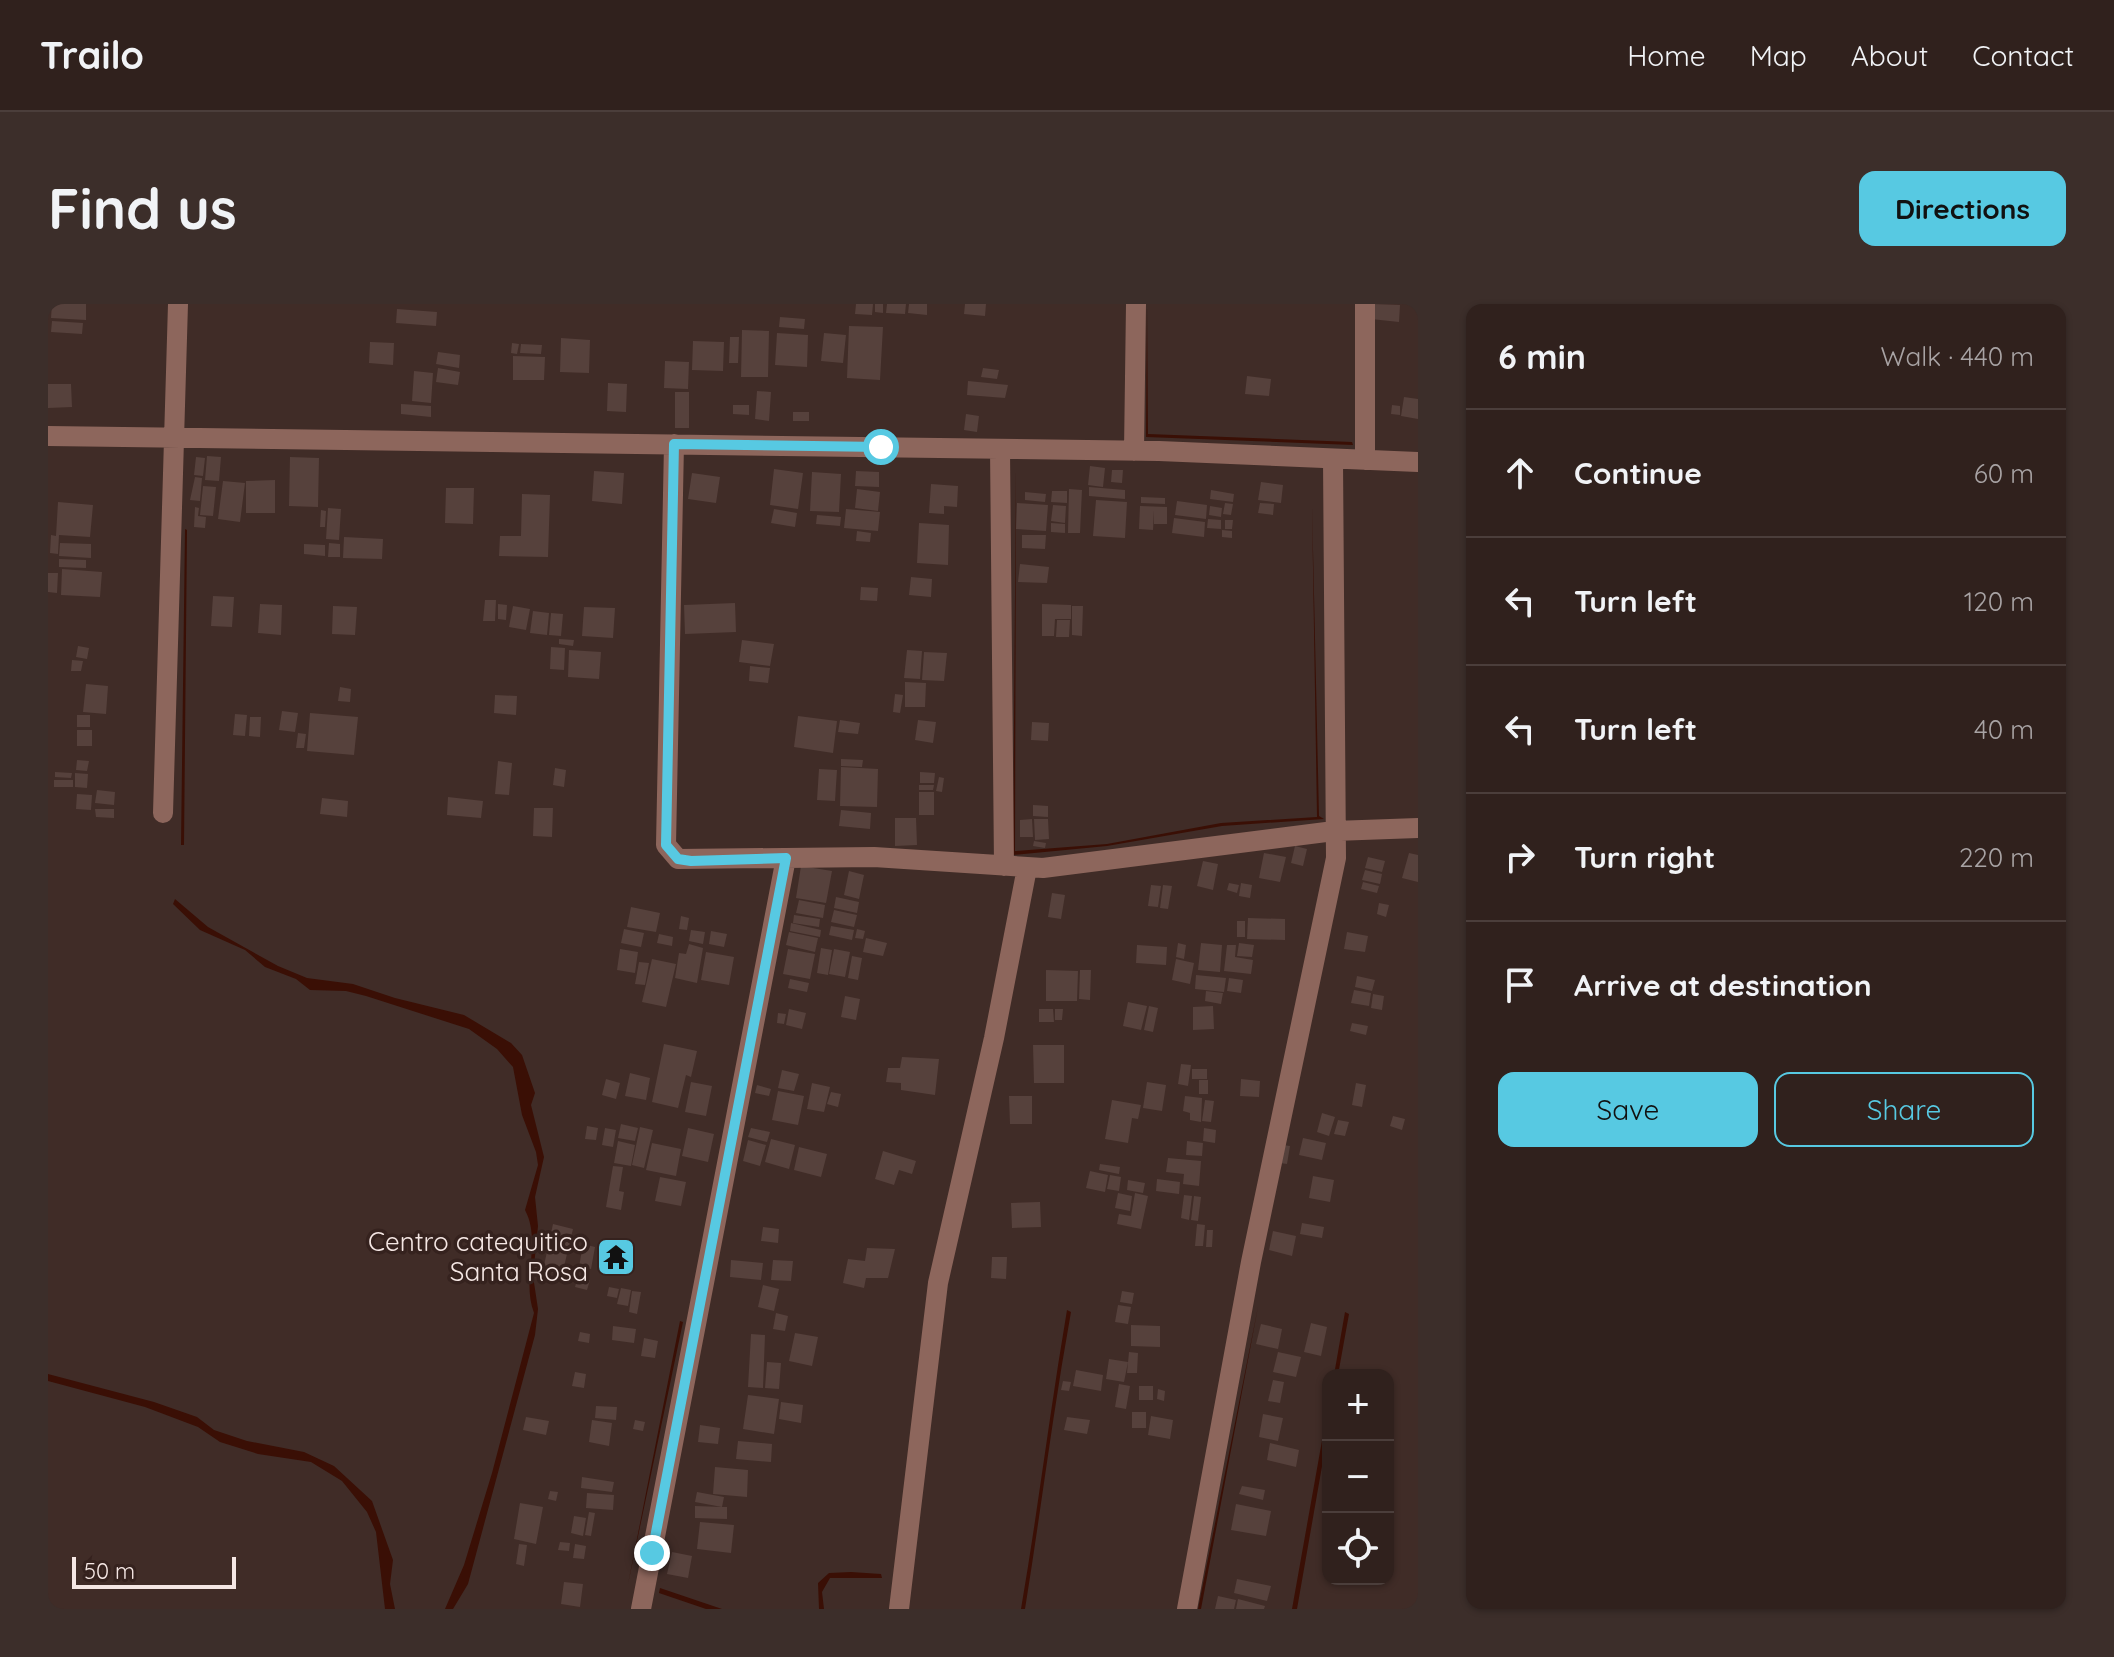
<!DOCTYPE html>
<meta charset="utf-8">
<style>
body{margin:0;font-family:Quicksand,sans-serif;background:#3c2e2a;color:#f1f3f6}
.controls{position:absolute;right:24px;bottom:24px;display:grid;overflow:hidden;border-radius:16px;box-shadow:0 2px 6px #0004}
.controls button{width:72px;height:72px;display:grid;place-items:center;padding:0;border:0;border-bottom:2px solid #4b3e3b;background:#30211d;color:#f1f3f6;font:40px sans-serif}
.scale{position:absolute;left:24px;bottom:20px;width:164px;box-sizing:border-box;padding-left:8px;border:4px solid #f5e7e4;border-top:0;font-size:22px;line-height:28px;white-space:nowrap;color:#f5e7e4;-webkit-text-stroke:6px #35221e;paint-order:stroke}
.stop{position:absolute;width:24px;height:24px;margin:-18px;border:6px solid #57c9e2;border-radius:50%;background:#fff}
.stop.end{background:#57c9e2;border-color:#fff;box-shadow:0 2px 8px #0008}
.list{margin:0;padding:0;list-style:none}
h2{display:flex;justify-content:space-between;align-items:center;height:104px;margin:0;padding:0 32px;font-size:34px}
h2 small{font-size:26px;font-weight:400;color:#a8a3a4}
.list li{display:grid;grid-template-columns:52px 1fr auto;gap:24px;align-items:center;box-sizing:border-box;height:128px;padding:0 32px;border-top:2px solid #4b3e3b}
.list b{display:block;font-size:30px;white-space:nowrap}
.list em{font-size:26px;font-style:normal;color:#a8a3a4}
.actions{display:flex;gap:16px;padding:24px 32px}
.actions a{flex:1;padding:18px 0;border:2px solid #57c9e2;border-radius:16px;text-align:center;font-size:28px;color:#57c9e2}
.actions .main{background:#57c9e2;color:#111}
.icon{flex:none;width:44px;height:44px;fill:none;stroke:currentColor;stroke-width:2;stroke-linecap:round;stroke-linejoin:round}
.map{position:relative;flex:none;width:1370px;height:1305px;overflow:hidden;border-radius:16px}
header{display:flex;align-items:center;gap:48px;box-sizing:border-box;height:112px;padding:0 40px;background:#30211d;border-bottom:2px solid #4b3e3b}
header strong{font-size:38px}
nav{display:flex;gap:44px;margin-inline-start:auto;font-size:28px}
.intro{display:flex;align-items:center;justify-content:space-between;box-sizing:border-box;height:192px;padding:0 48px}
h1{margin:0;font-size:56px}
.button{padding:20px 36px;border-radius:16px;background:#57c9e2;color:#111;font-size:28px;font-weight:700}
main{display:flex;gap:48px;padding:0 48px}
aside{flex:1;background:#30211d;border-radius:16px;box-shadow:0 2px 6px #0004}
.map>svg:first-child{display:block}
</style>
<header>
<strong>Trailo</strong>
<nav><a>Home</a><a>Map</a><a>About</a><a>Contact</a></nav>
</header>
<div class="intro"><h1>Find us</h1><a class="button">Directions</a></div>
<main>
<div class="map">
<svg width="1370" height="1305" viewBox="0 0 1370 1305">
<rect width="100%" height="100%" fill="#402c27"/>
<path fill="#3a0f05" d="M1099,0L1100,130L1304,138L1305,141L1098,133Z
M968,162L967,547L1059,540L1173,519L1269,513L1264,201L1271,512L1276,515L1174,522L1059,542L965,551Z
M137,225L139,226L136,541H133Z
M127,595L160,623L230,662L259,674L305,680L347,694L416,711L463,739L474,751L487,789L483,801L496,853L487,893L490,922L485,972L490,1005L487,1031L420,1280L405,1305H397L416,1261L444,1169L486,1009C473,975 494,938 477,906L490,861L488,848L474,811L465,763L449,745L421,725L318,692L298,687L262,686L248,675L217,663L197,646L152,626L125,600Z
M1210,1003L1153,1305H1150Z
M1019,1006L1023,1008C1005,1107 993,1206 977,1305H973C990,1206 1002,1106 1019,1006Z
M1297,1008L1301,1010L1290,1071H1286Z
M632,1017L635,1018L580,1280Z
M0,1070L106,1098L149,1113L166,1126L199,1137L256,1148L286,1162L324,1197L345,1256L342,1280L347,1305H337L328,1228L319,1208L294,1177L263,1158L210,1150L172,1138L150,1123L97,1103L0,1077Z
M1280,1103V1128L1249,1305H1244Z
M803,1268L833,1270L834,1274H782L774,1288L776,1305H771L770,1279L781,1269Z
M612,1284L674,1305H658L611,1289Z"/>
<path fill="#56413c" d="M4,0H38V16L3,14Z
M808,0H825L824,11L807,10Z
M827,0H835V9L827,8Z
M839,0H858L857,10L838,9Z
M861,0H879V11L860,9Z
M917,0H938L937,12L916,10Z
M1324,0L1352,1L1351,18L1323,15Z
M349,5L389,8L388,22L348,19Z
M732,13L757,15L756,25L731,23Z
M4,17L35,19L34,30L3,28Z
M801,22L835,23L832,76L799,74Z
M694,26L721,27L720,73H693Z
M729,29L760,31L759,63L727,61Z
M776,29L798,31L795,59L773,57Z
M682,33H691L690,59H681Z
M513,34L542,36L541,69L512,68Z
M645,37L676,38L675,67L644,66Z
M322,38L346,39L345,61L321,59Z
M464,39L471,40L469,50L463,49Z
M473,40L494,41L493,50L472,49Z
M390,48L412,51L411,64L388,60Z
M465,52L497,53L496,76H465Z
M617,57L641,58L640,85L616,84Z
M390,64L412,68L410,81L388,78Z
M935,64L951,66L949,75L933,73Z
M366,67L385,69L383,99L364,97Z
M1199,72L1223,75L1221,92L1197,90Z
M920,77L960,81L957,94L919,91Z
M560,79L579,80L578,108L559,107Z
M0,80H23L24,103L0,104Z
M709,87L723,88L721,117L707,115Z
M627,88H641V124H627Z
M1356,93L1370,95V115L1353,112Z
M353,100L383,102V113L353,110Z
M685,101H701V111L685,110Z
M1344,101L1352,102V111L1343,110Z
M745,108H761V117H745Z
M918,110L931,112L929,128L916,126Z
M159,152L173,153L171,177L157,176Z
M148,153L157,154L155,172L146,171Z
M242,153L271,154L270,203L241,202Z
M1042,162L1057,164L1055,183L1040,181Z
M726,165L755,169L750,205L722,201Z
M1064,166H1075L1074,179L1063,178Z
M546,167L576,169L574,200L544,197Z
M808,167L831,168V183L807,182Z
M764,168L793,170L791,208L762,207Z
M644,169L672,173L668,199L640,195Z
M147,173L154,174L152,197L142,196Z
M227,176V209H198V177Z
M175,177L197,179L192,218L170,215Z
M1213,178L1235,181L1233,199L1210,196Z
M883,180L910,182L909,203L896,202V210L881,209Z
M155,182L168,183L165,212L152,211Z
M1041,183L1077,186V195L1041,192Z
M398,184H426L425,220L397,219Z
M809,185L832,188L830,207L807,204Z
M1021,185L1034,186L1032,229H1020Z
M1163,186L1186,190L1185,198L1162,195Z
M1004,187H1019V199L1003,198Z
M977,188L998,190L997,198L977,196Z
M474,190L502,191L500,253L451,252L452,232H473Z
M1093,193L1117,194V200L1093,199Z
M1048,196L1079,198L1077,234L1045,232Z
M1129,197L1159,201L1158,215L1127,211Z
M10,198L45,201L42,233L11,231L10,250L2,249L3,231L8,232Z
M969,199L1000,201L998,227L968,225Z
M1177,199L1185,200L1183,211L1175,210Z
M1212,199L1226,200L1225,211L1210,209Z
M1005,201L1018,202L1017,219L1003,217Z
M1092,202L1119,203V220H1106V206L1105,226L1091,225Z
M1162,202L1174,204L1173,213L1161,211Z
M147,203L151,204L150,212L158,213L157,224L146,223Z
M280,204L293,205L291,236L278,235Z
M726,205L749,209L747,223L723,219Z
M798,205L832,208L830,227L796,224Z
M273,206L278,207L277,223H272Z
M769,211L793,213L792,222L768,220Z
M1126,214L1157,218L1156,233L1124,229Z
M1160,215L1173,216V225L1159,224Z
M1177,216H1185L1184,225H1177Z
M871,219L901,221L900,261L869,259Z
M1003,219L1017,220V229L1003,228Z
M1174,226L1184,227V234L1174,233Z
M809,227L823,229L822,238L808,237Z
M974,231H998L997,245L974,244Z
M296,233L335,235L334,255L295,254Z
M12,239L43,240V254L11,252Z
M281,239L292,240V253H280Z
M256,240L277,241V252L256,250Z
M11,255L38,256V264L11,263Z
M972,260L1001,263L999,279L970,278Z
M14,265L54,268L52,293L13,291Z
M0,269H10L9,289L0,288Z
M863,273L884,275L883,293L861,291Z
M813,283L830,284L829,297L812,296Z
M165,292L186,293L184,323L163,322Z
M437,296H448L447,317H435Z
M687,299L688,328L637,330L636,301Z
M212,300L234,301L233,331L210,329Z
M450,300L459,301L458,316L450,315Z
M994,300L1023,301V315H1007L1006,332H994Z
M285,302L309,303L307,331L284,330Z
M465,302L482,305L478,326L461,323Z
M1024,302H1035L1034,332L1024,331Z
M536,303L567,304L565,334L534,332Z
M485,307L501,309L499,331L482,329Z
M503,309L515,310L513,332L501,331Z
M1009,316H1022L1021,333H1008Z
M511,335L526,336L525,342L511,340Z
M694,336L726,340L722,362L691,358Z
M30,342L41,344L39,355L28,353Z
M503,343L517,344L516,366L502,365Z
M521,346L553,348L551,375L520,373Z
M859,346L874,347L872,375L856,374Z
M876,348L899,349L896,377L874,376Z
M24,356L35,357L33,367H23Z
M702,362L722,364L720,379L701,377Z
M857,378L878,379L877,403H857Z
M38,380L60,382L58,410L35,408Z
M292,383L303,385L302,398L290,397Z
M847,390L855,391L852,409L845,408Z
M447,391L469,392L468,411L446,409Z
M234,407L250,409L247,428L231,426Z
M262,409L310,413L306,451L259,447Z
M187,410L199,411L197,432L185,431Z
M29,411H42V423H29Z
M750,412L789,417L785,449L746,443Z
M202,413H213L212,433L201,432Z
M792,416L812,419L810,430L790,428Z
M870,416L888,418L885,439L867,436Z
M984,418L1001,419L1000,437L983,436Z
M29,426H44V442H29Z
M250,429L258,430L256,444H248Z
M793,455L815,456L814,463L793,462Z
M29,456L41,457L39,467L28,466Z
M450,457L464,459L461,491L447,490Z
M793,463L830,465L829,503L792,502Z
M507,464L518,466L516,483L505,481Z
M771,465L789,466L787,497L769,496Z
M7,468L24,469L23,474L7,473Z
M872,468L887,469L886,479H872Z
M27,469L40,470L39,484L27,483Z
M891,473L896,474L894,488L888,487Z
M6,476H25V483H6Z
M871,481H886L885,486H871Z
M49,486L67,488L66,501L47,499Z
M871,488H886V511H871Z
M29,490L44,491L43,506L28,505Z
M400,493L435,497L433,514L399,511Z
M274,494L300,497L299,513L272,510Z
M985,501L1000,502V513L985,512Z
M486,504H505L504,533L485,532Z
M47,505H66V514L48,513Z
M793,506L823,509L822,525L791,522Z
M847,514H868L869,541L847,542Z
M984,515L985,533H972V516Z
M986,515H1000L1001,535L987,536Z
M986,537L998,539L997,544L985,542Z
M1247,542L1259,545L1255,562L1243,559Z
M1216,549L1238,553L1232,578L1211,574Z
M1361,549L1370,551V578L1354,574Z
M1320,553L1337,557L1334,568L1317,564Z
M1155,557L1170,560L1165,586L1149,582Z
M753,562L784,567L778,599L748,594Z
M1317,566L1334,570L1332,580L1314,576Z
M801,567L816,571L811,595L796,591Z
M1315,578L1331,582L1329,589L1313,585Z
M1181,579L1191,581L1189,589L1179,586Z
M1193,579L1204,581L1202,594L1191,592Z
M1103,581L1113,582L1110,603L1100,602Z
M1115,581L1124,582L1120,605L1112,604Z
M1004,589L1017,591L1013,615L1000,613Z
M788,593L811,598L809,609L786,604Z
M751,596L777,601L775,614L748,609Z
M1331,599L1341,601L1338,613L1329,610Z
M583,603L612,609L608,628L579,623Z
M786,606L809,611L806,623L783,618Z
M746,611L772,615L771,623L745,619Z
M633,612L641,614L639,626L631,625Z
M1200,614L1237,615V636L1199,635Z
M1189,617H1197V633H1189Z
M743,619L773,626L772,633L742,627Z
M783,622L806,626L804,636L781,631Z
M576,625L596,629L593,643L573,639Z
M809,625L817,627L815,635L807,634Z
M643,626L657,628L655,640L641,637Z
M663,627L679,630L676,643L661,640Z
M741,628L770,634L767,648L738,641Z
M1299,628L1320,632L1317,648L1296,645Z
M611,630L625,633L624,642L609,639Z
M818,634L839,639L835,652L815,648Z
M1130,639L1138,641L1136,655L1128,653Z
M1153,639L1174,641L1172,668L1150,666Z
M1191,639L1206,641L1204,653L1189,652Z
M641,640L655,644L649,679L627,674L631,649L638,650Z
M1089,641L1119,643L1118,661L1088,659Z
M1179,641H1188L1187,653L1205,656L1203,670L1176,667Z
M773,644L784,646L780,671L769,669Z
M572,645L590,648L587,669L569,666Z
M740,645L767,650L762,675L735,670Z
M786,645L802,648L797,673L781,670Z
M658,648L686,653L681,681L653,676Z
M804,652L814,654L810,676L800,674Z
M604,655L628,660L618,703L594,698Z
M1128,655L1146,659L1142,680L1124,676Z
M591,658L601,659L597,681L587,680Z
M998,666L1030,667L1029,697H998Z
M1032,666H1043L1042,696L1031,695Z
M1148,671L1178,674L1176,688L1147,685Z
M1309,672L1327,676L1324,687L1307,683Z
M1181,674L1195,676L1193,689L1179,687Z
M742,675L761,679L759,688L740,684Z
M1306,686L1323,689L1321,702L1303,699Z
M1158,687L1175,689L1173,700L1157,697Z
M1325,690L1336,692L1334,706L1323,704Z
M797,692L812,695L808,716L793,713Z
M1080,698L1099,702L1093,726L1075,722Z
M1101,702L1110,704L1105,728L1096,726Z
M1165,702L1166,725L1145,726V703Z
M741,705L758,709L754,725L738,721Z
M991,705H1005L1006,718H991Z
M1007,705H1015L1014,716H1007Z
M730,709L738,710L736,720L729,719Z
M1304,719L1320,722L1318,731L1302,727Z
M616,740L649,747L643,773L638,771L630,804L604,798Z
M985,741H1016V779H986Z
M854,753L891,755L887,791L853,786V779L838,778L840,764H852Z
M1133,760L1143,761L1140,782L1130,780Z
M1144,765H1159V775H1144Z
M734,766L751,770L746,787L730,784Z
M582,769L602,774L598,796L577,792Z
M558,775L572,779L568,795L554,791Z
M1193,775L1212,777L1211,793L1192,792Z
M1151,776H1160V790H1151Z
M643,778L664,782L658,812L637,808Z
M1099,778L1118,781L1114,807L1095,804Z
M764,779L782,783L776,808L759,805Z
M1308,779L1318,781L1314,803L1304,801Z
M709,781L723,785L721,792L707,789Z
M730,787L756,792L750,821L724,816Z
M783,788L793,790L790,803L779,800Z
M961,792H984V820H962Z
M1137,792L1154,794L1153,818L1142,816V809L1135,807Z
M1064,796L1093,801L1090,815L1084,814L1080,839L1057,835Z
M1157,796L1166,797L1163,818L1154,817Z
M1274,809L1287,813L1281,832L1269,828Z
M1345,812L1357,815L1354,826L1342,822Z
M1290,816L1301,818L1297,832L1286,830Z
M573,820L590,824L587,837L570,834Z
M539,822L550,824L548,836L537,835Z
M592,823L605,826L596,864L584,861Z
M557,824L568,826L565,843L554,841Z
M640,824L666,830L660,858L634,852Z
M703,824L722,828L719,838L700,833Z
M1156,824L1168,826L1167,839L1155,837Z
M1255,834L1278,839L1274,856L1251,851Z
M723,835L747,841L741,865L717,858Z
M700,836L718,841L712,862L695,857Z
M570,837L587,841L583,862L566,859Z
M1139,837L1155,839L1154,852L1138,851Z
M604,839L633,845L628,872L598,866Z
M1228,840L1242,842L1239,860L1225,858Z
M751,843L779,850L773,873L746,866Z
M835,847L868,857L864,870L851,866L846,881L827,875Z
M1120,854L1153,857L1151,882L1135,880L1136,870L1118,868Z
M1052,860L1072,863L1071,870L1051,866Z
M565,862L575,863L571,887L576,888L573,906L558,903Z
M1042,867L1060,871L1057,888L1038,884Z
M1062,871L1073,873L1071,887L1059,885Z
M1265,872L1286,876L1282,898L1261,894Z
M612,873L638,878L633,902L607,897Z
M1109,875L1132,878L1131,890L1108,887Z
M1080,876L1097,879L1095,889L1079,886Z
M1070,889L1084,892L1082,907L1067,904Z
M1087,889L1100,892L1093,925L1069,920L1071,910L1083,912Z
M1136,891L1144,892L1141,916L1133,914Z
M1146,892L1153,893L1150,917L1143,916Z
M992,898L993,923L964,924L963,899Z
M1254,919L1276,923L1274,934L1252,930Z
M505,920L525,925L514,971L495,966Z
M1149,920L1157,921L1155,942H1147Z
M715,923L731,925L730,939L713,937Z
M1159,926H1165L1164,943H1158Z
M1225,927L1248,932L1244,952L1221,946Z
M535,940L547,943L543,965L531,963Z
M557,942L582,947L579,964L554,959Z
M819,944L847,945L840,974H818L816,984L795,979L800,955L817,957Z
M944,953H959L958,975L943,974Z
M683,956L715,959L713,976L682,973Z
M725,956L745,957L743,977L723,976Z
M530,973L542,976L539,986L527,983Z
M715,981L731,985L726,1007L710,1003Z
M561,983L571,985L569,994L559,992Z
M573,984L583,986L580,1002L569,1000Z
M584,987L593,988L589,1010L581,1008Z
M1074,987L1086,989L1084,1000L1072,998Z
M1070,1001L1083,1003L1080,1020L1067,1018Z
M728,1009L740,1012L737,1027L725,1025Z
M1263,1019L1279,1023L1273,1052L1256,1048Z
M1213,1020L1234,1025L1230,1045L1208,1040Z
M1083,1021L1112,1022V1043L1083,1042Z
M565,1022L588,1025L586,1039L564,1036Z
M532,1028L542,1030L541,1039L530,1037Z
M747,1029L770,1033L764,1062L741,1057Z
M703,1030L717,1031L715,1084L700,1083Z
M596,1034L610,1037L607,1054L593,1052Z
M1081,1048L1090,1049L1089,1069H1079Z
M1230,1048L1253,1053L1248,1073L1225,1068Z
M1061,1055L1080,1058L1076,1078L1058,1075Z
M719,1058L733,1059L731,1085L717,1084Z
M1028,1066L1055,1071L1053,1087L1025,1082Z
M527,1068L538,1070L536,1084L524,1082Z
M1225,1076L1236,1078L1232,1099L1220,1097Z
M1015,1077L1023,1078L1021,1087L1013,1086Z
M1071,1080L1082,1082L1078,1105L1067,1103Z
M1091,1082H1105V1096H1091Z
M1110,1085L1117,1087L1116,1097L1109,1095Z
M700,1091L731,1095L726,1130L695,1125Z
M733,1098L755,1101L753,1119L731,1115Z
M548,1102L569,1103L568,1116L547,1114Z
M1084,1108H1098V1124H1084Z
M1215,1110L1235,1114L1230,1137L1211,1133Z
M1103,1112L1125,1116L1122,1135L1100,1131Z
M478,1113L501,1117L498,1131L475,1126Z
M1019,1113L1042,1116L1039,1130L1016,1126Z
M544,1116L564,1119L561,1142L541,1138Z
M587,1116L597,1118L595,1127L585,1125Z
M652,1121L672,1124L670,1140L650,1138Z
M690,1137L724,1140L723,1158L688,1155Z
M1222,1139L1251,1146L1248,1163L1219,1156Z
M667,1163L700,1166L699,1193L665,1190Z
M534,1173L566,1178L564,1188L533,1184Z
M1194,1182L1217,1186L1215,1196L1191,1190Z
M502,1187L510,1188L508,1197L500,1195Z
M649,1188L676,1193L674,1203H679V1215L647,1214V1202L674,1203L647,1198Z
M539,1189L566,1191L565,1206L538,1204Z
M472,1199L495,1203L488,1240L466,1235Z
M1188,1200L1223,1207L1218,1232L1183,1226Z
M541,1208L547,1209L543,1232L537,1231Z
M526,1212L538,1214L535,1232L523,1229Z
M652,1218L686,1221L683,1249L649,1245Z
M512,1238L522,1239L521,1247L510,1246Z
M471,1240L479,1241L476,1262L468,1260Z
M527,1240L538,1242L536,1255L525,1254Z
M624,1248L644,1252L640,1274L619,1270Z
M1189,1275L1223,1282L1219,1297L1186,1289Z
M516,1278L535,1280L532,1303L513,1300Z
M1170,1292L1188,1296L1186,1305H1167Z
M1190,1295L1217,1302L1216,1305H1188Z"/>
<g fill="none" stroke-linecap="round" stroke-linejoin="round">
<path stroke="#8d665c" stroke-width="20" d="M1317,0V156
M0,132L1111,147L1370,158
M626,140L618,541L630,555L826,553L995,564L1286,527L1370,524
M952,145L956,562
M1086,147L1088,0
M115,509L130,0
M593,1305L738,554
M851,1305L890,979L946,734L979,564
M1139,1305L1203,958L1288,554L1285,156"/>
</g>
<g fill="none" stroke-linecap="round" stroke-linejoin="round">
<path stroke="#57c9e2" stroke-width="10" d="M604,1249L738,554L643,557L630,555L618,541L626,140L833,143"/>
</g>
<defs>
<symbol id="temple-square" viewBox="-11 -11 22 22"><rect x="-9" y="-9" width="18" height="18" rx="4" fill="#57c9e2" stroke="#35221e"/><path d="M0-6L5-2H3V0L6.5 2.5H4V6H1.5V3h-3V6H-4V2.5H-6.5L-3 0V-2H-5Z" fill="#111"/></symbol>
</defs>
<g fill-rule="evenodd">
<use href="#temple-square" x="546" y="931" width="44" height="44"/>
</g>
<g text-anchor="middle" stroke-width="7" stroke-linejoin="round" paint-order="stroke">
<g font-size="26" fill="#f5e7e4" stroke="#35221e" text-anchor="end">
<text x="540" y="947">Centro catequitico<tspan x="540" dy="30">Santa Rosa</tspan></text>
</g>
</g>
</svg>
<div class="controls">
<button>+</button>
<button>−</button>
<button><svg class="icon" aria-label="locate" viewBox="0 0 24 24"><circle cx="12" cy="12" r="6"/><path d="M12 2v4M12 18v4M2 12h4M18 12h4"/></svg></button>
</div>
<div class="scale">50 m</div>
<div class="stop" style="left:833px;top:143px"></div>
<div class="stop end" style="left:604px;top:1249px"></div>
</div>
<aside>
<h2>6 min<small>Walk · 440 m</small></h2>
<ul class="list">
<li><svg class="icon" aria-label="ahead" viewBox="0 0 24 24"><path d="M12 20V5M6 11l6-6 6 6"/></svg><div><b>Continue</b></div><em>60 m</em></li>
<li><svg class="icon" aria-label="left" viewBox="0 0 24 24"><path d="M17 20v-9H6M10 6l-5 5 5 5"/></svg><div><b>Turn left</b></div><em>120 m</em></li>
<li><svg class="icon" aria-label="left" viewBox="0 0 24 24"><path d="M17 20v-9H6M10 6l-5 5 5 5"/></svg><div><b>Turn left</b></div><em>40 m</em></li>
<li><svg class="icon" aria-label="right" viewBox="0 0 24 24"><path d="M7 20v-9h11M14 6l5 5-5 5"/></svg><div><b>Turn right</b></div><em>220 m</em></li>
<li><svg class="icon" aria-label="arrive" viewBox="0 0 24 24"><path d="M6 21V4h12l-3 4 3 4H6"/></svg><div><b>Arrive at destination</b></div></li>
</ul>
<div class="actions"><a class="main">Save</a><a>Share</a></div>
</aside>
</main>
